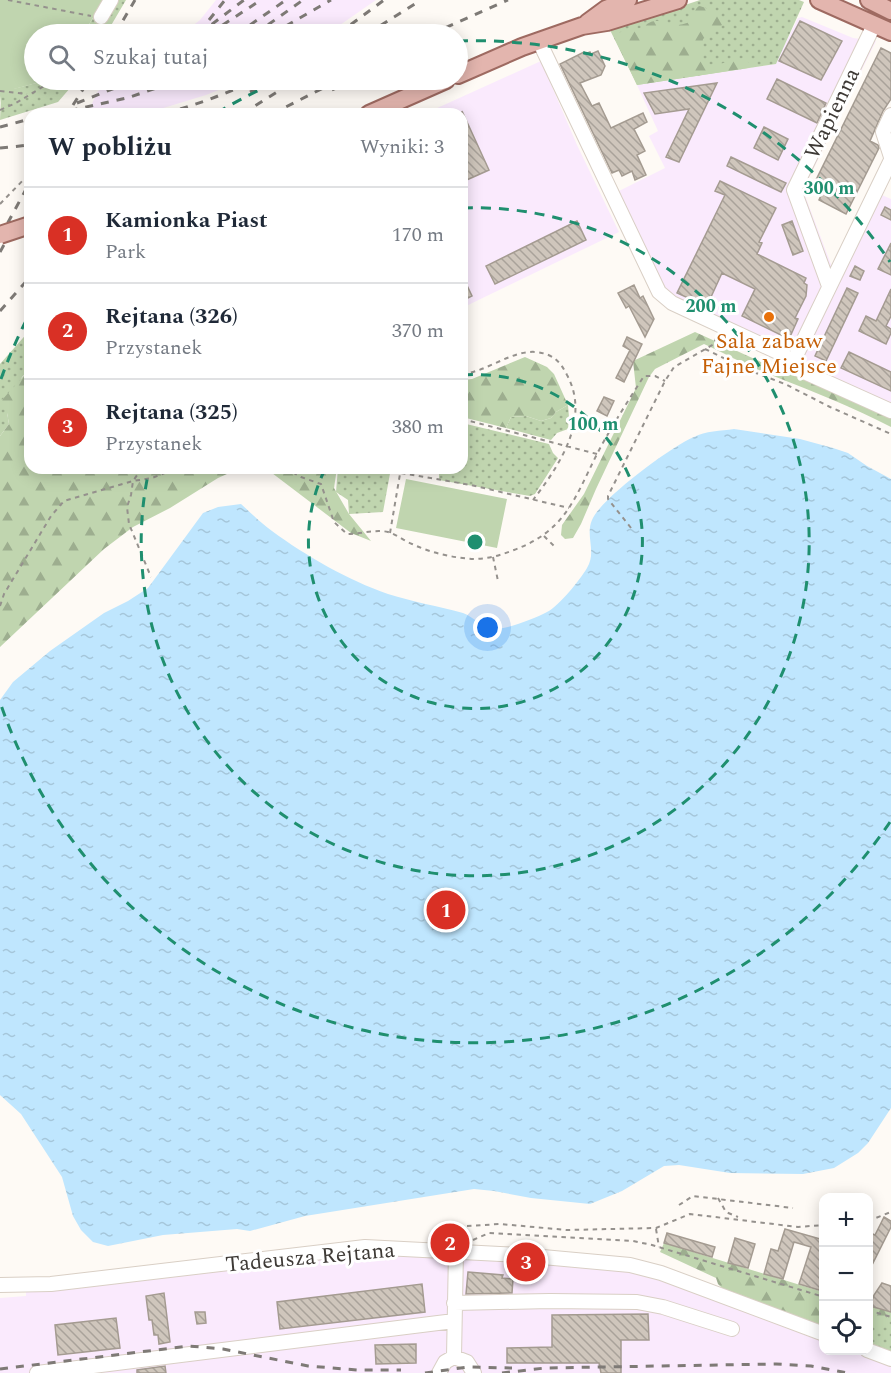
<!DOCTYPE html>
<html lang="pl">
<meta charset="utf-8">
<style>
body{margin:0;font-family:Spectral,serif;background:#f2f2f3;color:#1f2937}
.controls{position:absolute;right:18px;bottom:18px;display:grid;overflow:hidden;border-radius:12px;box-shadow:0 3px 15px #0003}
.controls button{width:54px;height:54px;display:grid;place-items:center;padding:0;border:0;border-bottom:2px solid #e0e1e3;background:#fff;color:#1f2937;font:30px sans-serif}
.you{position:absolute;left:488px;top:628px;width:21px;height:21px;margin:-15px;border:4px solid #fff;border-radius:50%;background:#1a73e8;box-shadow:0 0 0 9px #1a73e833}
.badge{display:grid;place-items:center;width:39px;height:39px;border-radius:50%;background:#d93025;color:#fff;font-size:20px;font-weight:700}
.pin{position:absolute;translate:-50% -50%;border:3px solid #fff;box-shadow:0 2px 6px #0006}
.list{margin:0;padding:0;list-style:none}
h2{display:flex;justify-content:space-between;align-items:center;height:78px;margin:0;padding:0 24px;font-size:26px}
h2 small{font-size:20px;font-weight:400;color:#747a83}
.list li{display:grid;grid-template-columns:39px 1fr auto;gap:18px;align-items:center;box-sizing:border-box;height:96px;padding:0 24px;border-top:2px solid #e0e1e3}
.list b{display:block;font-size:22px;white-space:nowrap}
.list p{margin:0;font-size:20px;white-space:nowrap;color:#747a83}
.list em{font-size:20px;font-style:normal;color:#747a83}
.icon{flex:none;width:33px;height:33px;fill:none;stroke:currentColor;stroke-width:2;stroke-linecap:round;stroke-linejoin:round}
.map{position:relative;flex:none;width:891px;height:1373px;overflow:hidden}
.search{position:absolute;background:#fff;box-shadow:0 3px 15px #0003;left:24px;top:24px;width:444px;height:66px;display:flex;align-items:center;gap:15px;box-sizing:border-box;padding:0 21px;border-radius:33px;color:#747a83;font-size:22px}
.panel{position:absolute;background:#fff;box-shadow:0 3px 15px #0003;left:24px;top:108px;width:444px;height:366px;border-radius:18px}
.map>svg:first-child{display:block}
</style>
<div class="map">
<svg width="891" height="1373" viewBox="0 0 891 1373">
<defs>
<pattern id="grass-dots" width="8" height="8" patternUnits="userSpaceOnUse" patternTransform="scale(1.5)"><rect width="8" height="8" fill="#c0d5af"/><path d="M2 2h.1M6 6h.1" fill="none" stroke="#9dae8f" stroke-width="1.8" stroke-linecap="round"/></pattern>
<pattern id="forest-firs" width="22" height="20" patternUnits="userSpaceOnUse" patternTransform="scale(1.5)"><rect width="22" height="20" fill="#c0d5af"/><path d="M5 1l3.5 6h-7zM16 11l3.5 6h-7z" fill="#9dae8f"/></pattern>
<pattern id="water-ripples" width="26" height="14" patternUnits="userSpaceOnUse" patternTransform="scale(1.5)"><rect width="26" height="14" fill="#bfe6fe"/><path d="M2 4q2-2 4 0t4 0M15 11q2-2 4 0t4 0" fill="none" stroke="#a5c6da"/></pattern>
<pattern id="building-back-hatch" width="6" height="6" patternUnits="userSpaceOnUse" patternTransform="scale(1.5)"><rect width="6" height="6" fill="#cfc6bc"/><path d="M-1 5l2 2M0 0l6 6M5-1l2 2" fill="none" stroke="#a9a29a"/></pattern>
</defs>
<rect width="100%" height="100%" fill="#fefaf5"/>
<path fill="#faeafd" d="M216,0H376L327,34H182L200,20Z
M802,17L853,38L876,41L803,190L835,275L875,192L891,199V411L672,303L617,192L665,168L649,136L658,131L637,85L775,64L798,18Z
M541,61L577,145L619,232L462,308V114H424Z
M118,80H244L206,95L147,113L87,114L98,91Z
M349,1248L630,1265L823,1334L824,1350L867,1351L891,1359V1373H0V1298L26,1296V1286Z"/>
<path fill="url(#grass-dots)" d="M104,0H126L106,34H83Z
M700,0H799L804,2L776,64L637,85L610,30Z
M48,80H77L58,102L0,120L1,96L13,89Z
M30,330V369L22,377L7,413L9,424L0,436V364Z
M568,405L569,417L568,429L557,433L551,440L506,428L511,417L526,416L541,421L551,418L556,412Z
M462,423L549,444L553,453L558,458L535,494L530,496L439,480V468H462Z
M338,468H391L383,512L349,514L348,500L336,492Z
M869,1305L891,1312V1359L868,1350Z"/>
<path fill="url(#forest-firs)" d="M699,6C706,7 722,16 725,23L703,39L701,54L706,64C719,67 732,59 745,58L750,64L748,68L637,85L614,37C625,27 628,31 640,28C646,26 650,20 657,21C672,21 671,29 690,22L692,12Z
M695,332L783,372L791,366L891,411V427C854,408 815,392 776,377C751,368 728,355 704,344L655,369L649,377L596,489L581,524L573,538L565,539L561,535L562,525L584,494L636,388L633,361Z
M525,357L547,367L554,374L568,405L556,412L551,418L541,421L526,416L511,417L506,428L462,417V380L472,379Z
M30,369V468H337L334,488L349,514L371,541L351,533L268,470L254,468L236,470L218,478L170,508L133,527L104,549L0,647V436L9,424L7,413L1,401Z
M664,1243L823,1292V1327L722,1288L718,1284L716,1278L660,1252Z
M868,1305L884,1310C888,1317 886,1321 881,1327L869,1326Z"/>
<path fill="#c0d5af" d="M0,0H104L83,34H34V80H48L14,89L12,98L1,96L0,103Z
M406,479L507,499L497,548L396,528Z"/>
<path fill="url(#water-ripples)" d="M734,429L800,439L833,448L848,453L867,466L891,479V1108L868,1143L858,1153L834,1168L803,1174L730,1173L679,1165L664,1166L622,1191L590,1204L531,1198L494,1191L474,1189L305,1216L250,1231L237,1229L163,1235L108,1246L93,1242L81,1230L73,1216L62,1177L21,1114L0,1095V700L13,682L50,651L104,613L128,601L148,588L203,513L218,507L241,504C251,513 261,523 272,531C306,556 348,580 388,594C413,602 438,606 463,613C474,617 483,629 495,629C508,629 536,618 547,612C559,606 580,580 587,568C597,552 585,536 592,520C600,499 672,446 694,437C705,431 721,431 734,429Z"/>
<path fill="url(#building-back-hatch)" stroke="#a49b91" stroke-width="1.5" d="M800,21L842,41L821,80L779,61Z
M881,48L891,53V99L883,111L870,141L878,145L879,148L846,214L819,200L823,191L813,186Z
M598,51L605,66L601,75L580,83L592,106L599,103L611,128L643,113L647,122L634,129L645,151L637,155L646,175L635,180L632,171L622,176L619,170L612,173L560,64L584,52L585,54L590,52L591,54Z
M777,79L826,103L817,123L767,99Z
M717,83L679,162L666,157L689,109L655,114L644,93Z
M462,111L489,170L462,182Z
M764,127L788,139L778,160L754,148Z
M731,157L786,183L781,192L727,166Z
M720,181L776,208L759,242L762,243L757,254L806,278L804,283L807,285L806,296L795,318L798,319L789,339L742,316L755,289L722,273L711,297L714,298L710,308L677,293L725,195L715,191Z
M885,207L891,210V220L881,215Z
M577,221L586,240L495,284L486,266Z
M792,221L803,251L793,255L782,225Z
M891,243V275L878,269Z
M855,266L864,271L860,280L850,276Z
M462,275L472,296L462,301Z
M634,285L640,298L643,296L654,319L645,337L629,306L626,308L618,293Z
M847,288L858,293L826,361L815,356Z
M891,289V316L886,326L891,329V333L886,344L859,331L866,316L876,321Z
M627,337L642,344L624,382L616,378L630,350L623,346Z
M849,352L891,372V391L841,368Z
M604,397L614,401L607,416L597,411Z
M884,1217L891,1221V1227L868,1273V1232L875,1235Z
M785,1229L824,1240V1276L819,1290L799,1284L811,1247L794,1242L783,1279L764,1274L771,1249L778,1251Z
M667,1233L715,1247L712,1257L664,1243Z
M735,1238L755,1244L748,1268L728,1263Z
M468,1272L503,1275L502,1278L513,1279L512,1293L466,1294Z
M882,1283L891,1286V1312L870,1306L874,1295Z
M422,1284L425,1312L280,1329L277,1302Z
M164,1293L170,1342L159,1344L158,1335H154L152,1320H149L146,1296Z
M195,1312H205L206,1323L197,1324Z
M648,1314L649,1340H621V1373H601L599,1363H507V1348L552,1347V1315Z
M116,1318L120,1348L58,1355L55,1325Z
M416,1344V1363L376,1364L375,1345Z
M165,1366L166,1373H137V1370Z"/>
<g fill="none" stroke-linecap="round" stroke-linejoin="round">
<defs>
<path id="minor" d="M101,17L111,0
M539,41L659,292L672,303L784,355L791,366
M891,115L883,132L891,157
M829,286L794,190L874,25
M791,366L891,160
M791,366L891,411
M0,1285L51,1284L365,1247L521,1255L630,1265L661,1273L824,1334
M454,1303L550,1301L637,1302L663,1307L732,1329
M867,1350L891,1359
M454,1357L467,1362L474,1373
M37,1373L454,1321
M439,1373L445,1362L454,1357L456,1251"/>
<path id="major" d="M819,0L891,32
M869,0L891,11
M587,23L606,9L628,0
M458,75L522,47L582,26L607,22L678,0
M369,114L446,80"/>
</defs>
<use href="#minor" stroke="#d9cfc5" stroke-width="16"/>
<use href="#major" stroke="#9e6a61" stroke-width="20"/>
<path stroke="#95918d" stroke-width="2" stroke-dasharray="4.5 4.5" stroke-linecap="butt" d="M8,0L91,16
M91,34L96,26
M0,91L27,94
M0,110L16,103L54,80
M0,204L30,173
M705,349L748,370L785,384L830,407L891,434
M462,374C487,372 511,350 536,352C553,354 560,361 567,375C591,419 559,466 533,500
M462,419L597,454
M142,468L133,481L131,495L127,507L129,524L151,577
M285,468L301,477L321,484L334,522L347,534C361,534 375,529 388,532C396,534 404,541 412,544C431,553 454,558 474,559C488,559 501,555 514,550C565,531 574,500 597,454C611,427 628,401 644,376H655L665,381
M401,473L471,485L569,508
M631,528L608,499V496L665,381L674,367L714,344L716,338
M390,533L401,468
M544,536L556,548
M493,557L498,581
M0,606L4,594L51,516L64,501L133,481L152,478L178,468
M718,1198L726,1212L738,1217
M679,1205L693,1196L793,1208
M868,1221L891,1212
M467,1226L500,1224L567,1230L656,1228L690,1214L798,1227L824,1225
M656,1229L659,1247
M473,1240L489,1233L633,1241L652,1245L824,1297
M868,1310L891,1317"/>
<use href="#minor" stroke="#fff" stroke-width="14"/>
<use href="#major" stroke="#e3b5ae" stroke-width="16"/>
<path stroke="#7e7a76" stroke-width="3" stroke-dasharray="8 8" stroke-linecap="butt" d="M209,20L225,0
M115,34L135,0
M199,34L244,0
M209,34L261,0
M237,34L286,0
M255,34L303,0
M272,34L331,0
M338,34L384,0
M367,34L421,0
M431,34L508,0
M347,87L367,80
M332,90L353,80
M250,92L274,80
M77,103L135,80
M73,105L89,80
M54,114L127,98L180,80
M165,114L208,100L258,80
M242,114L296,80
M272,114L339,80
M0,127L30,119
M0,148L30,145
M0,237L30,182
M0,252L11,232
M0,311L30,277
M0,1369L189,1346L223,1349L308,1366L357,1370H401
M425,1373L468,1367L512,1368
M502,1373L545,1368L776,1364L811,1366L848,1373"/>
<defs>
<path id="major-bridge" d="M0,235L30,225"/>
</defs>
<use href="#major-bridge" stroke="#9e6a61" stroke-width="20" stroke-linecap="butt"/>
<use href="#major-bridge" stroke="#e3b5ae" stroke-width="16"/>
</g>
<g fill="none" stroke="#1f8f6f" stroke-width="3" stroke-dasharray="10 8">
<path d="M463 375A167 167 0 1 1 325 469"/>
<path d="M463 208A334 334 0 1 1 149 470"/>
<path d="M890 822A501 501 0 0 1 1 705M1 379A501 501 0 0 1 29 315M217 113A501 501 0 0 1 279 81M458 41A501 501 0 0 1 890 262"/>
</g>
<circle fill="#e8710a" stroke="#fff" stroke-width="2" cx="769" cy="317" r="6"/>
<g text-anchor="middle" stroke-width="6" stroke-linejoin="round" paint-order="stroke">
<g font-size="22" fill="#3e3a36" stroke="#fff">
<text transform="translate(831 113) rotate(-64)" y="8">Wapienna</text>
<text transform="translate(310 1256) rotate(-5)" y="8">Tadeusza Rejtana</text>
</g>
<g font-size="22" fill="#c56008" stroke="#fff">
<text x="769" y="348">Sala zabaw<tspan x="769" dy="25">Fajne Miejsce</tspan></text>
</g>
</g>
<circle cx="475" cy="542" r="9" fill="#1f8f6f" stroke="#fff" stroke-width="3"/>
<g font-size="18" text-anchor="middle" font-weight="bold" fill="#1f8f6f" stroke="#fff" stroke-width="6" stroke-linejoin="round" paint-order="stroke">
<text x="829" y="194">300 m</text>
<text x="711" y="312">200 m</text>
<text x="593" y="430">100 m</text>
</g>
</svg>
<div class="controls">
<button>+</button>
<button>−</button>
<button><svg class="icon" aria-label="locate" viewBox="0 0 24 24"><circle cx="12" cy="12" r="6"/><path d="M12 2v4M12 18v4M2 12h4M18 12h4"/></svg></button>
</div>
<div class="you"></div>
<div class="pin badge" style="left:446px;top:910px">1</div>
<div class="pin badge" style="left:450px;top:1243px">2</div>
<div class="pin badge" style="left:526px;top:1262px">3</div>
<div class="search"><svg class="icon" aria-label="search" viewBox="0 0 24 24"><circle cx="10" cy="10" r="6"/><path d="M15 15l6 6"/></svg>Szukaj tutaj</div>
<section class="panel">
<h2>W pobliżu<small>Wyniki: 3</small></h2>
<ul class="list">
<li><span class="badge">1</span><div><b>Kamionka Piast</b><p>Park</p></div><em>170 m</em></li>
<li><span class="badge">2</span><div><b>Rejtana (326)</b><p>Przystanek</p></div><em>370 m</em></li>
<li><span class="badge">3</span><div><b>Rejtana (325)</b><p>Przystanek</p></div><em>380 m</em></li>
</ul>
</section>
</div>
